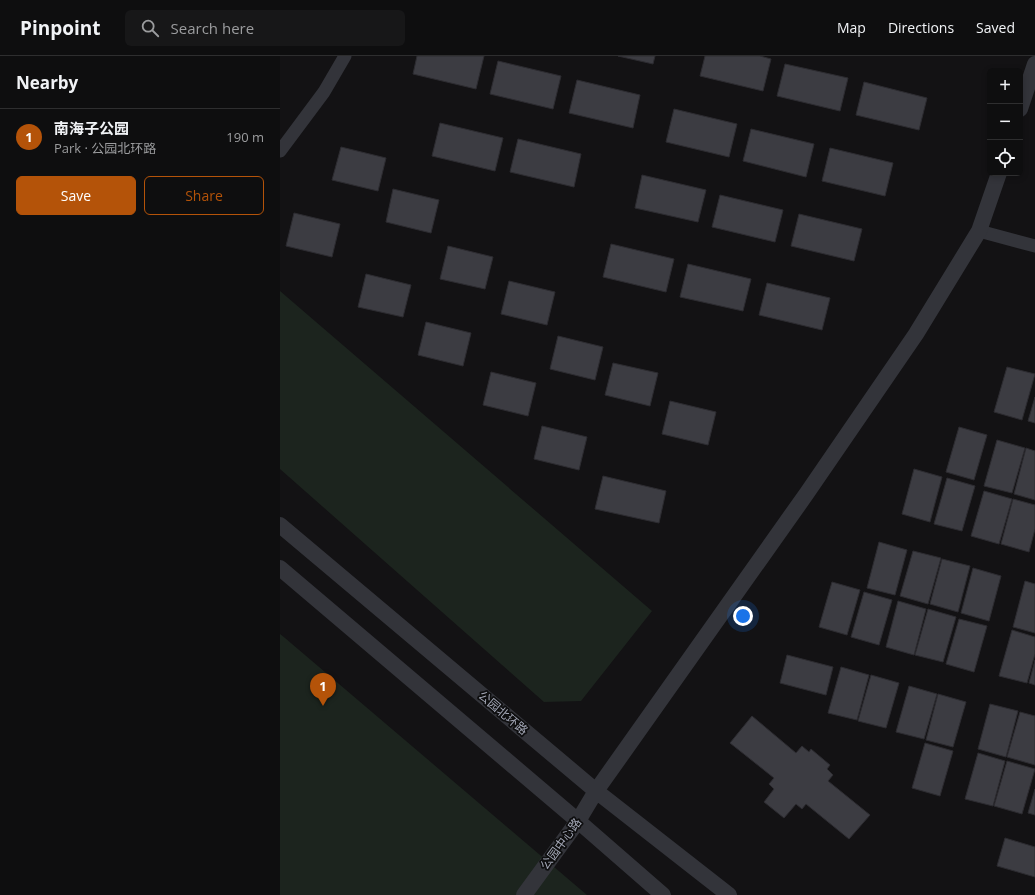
<!DOCTYPE html>
<meta charset="utf-8">
<style>
body{margin:0;font-family:"Open Sans","Noto Sans SC",sans-serif;background:#171718;color:#f1f3f6}
.controls{position:absolute;right:12px;top:12px;display:grid;overflow:hidden;border-radius:6px;box-shadow:0 2px 6px #0003}
.controls button{width:36px;height:36px;display:grid;place-items:center;padding:0;border:0;border-bottom:1px solid #2e2e2f;background:#0e0e0f;color:#f1f3f6;font:20px sans-serif}
.you{position:absolute;left:463px;top:560px;width:14px;height:14px;margin:-10px;border:3px solid #fff;border-radius:50%;background:#1a73e8;box-shadow:0 0 0 6px #1a73e833}
.badge{display:grid;place-items:center;width:26px;height:26px;border-radius:50%;background:#b45309;color:#fff;font-size:13px;font-weight:700}
.pin{position:absolute;translate:-50% -33px;filter:drop-shadow(0 1px 2px #0008)}
.pin::after{content:'';position:absolute;top:21px;width:14px;height:12px;background:inherit;clip-path:polygon(0 0,100% 0,50% 100%)}
.list{margin:0;padding:0;list-style:none}
h2{display:flex;justify-content:space-between;align-items:center;height:52px;margin:0;padding:0 16px;font-size:17px}
h2 small{font-size:13px;font-weight:400;color:#9b9c9e}
.list li{display:grid;grid-template-columns:26px 1fr auto;gap:12px;align-items:center;box-sizing:border-box;height:56px;padding:0 16px;border-top:1px solid #2e2e2f}
.list b{display:block;font-size:15px;white-space:nowrap}
.list p{margin:0;font-size:13px;white-space:nowrap;color:#9b9c9e}
.list em{font-size:13px;font-style:normal;color:#9b9c9e}
.actions{display:flex;gap:8px;padding:12px 16px}
.actions a{flex:1;padding:9px 0;border:1px solid #b45309;border-radius:6px;text-align:center;font-size:14px;color:#b45309}
.actions .main{background:#b45309;color:#fff}
.icon{flex:none;width:22px;height:22px;fill:none;stroke:currentColor;stroke-width:2;stroke-linecap:round;stroke-linejoin:round}
.map{position:relative;flex:none;width:755px;height:839px;overflow:hidden}
header{display:flex;align-items:center;gap:24px;box-sizing:border-box;height:56px;padding:0 20px;background:#0e0e0f;border-bottom:1px solid #2e2e2f}
header strong{font-size:19px}
nav{display:flex;gap:22px;margin-inline-start:auto;font-size:14px}
.search{width:280px;height:36px;background:#171718;display:flex;align-items:center;gap:10px;box-sizing:border-box;padding:0 14px;border-radius:6px;color:#9b9c9e;font-size:15px}
main{display:flex}
aside{flex:1;background:#0e0e0f}
.map>svg:first-child{display:block}
</style>
<header>
<strong>Pinpoint</strong>
<div class="search"><svg class="icon" aria-label="search" viewBox="0 0 24 24"><circle cx="10" cy="10" r="6"/><path d="M15 15l6 6"/></svg>Search here</div>
<nav><a>Map</a><a>Directions</a><a>Saved</a></nav>
</header>
<main>
<aside>
<h2>Nearby<small></small></h2>
<ul class="list">
<li><span class="badge">1</span><div><b>南海子公园</b><p>Park · 公园北环路</p></div><em>190 m</em></li>
</ul>
<div class="actions"><a class="main">Save</a><a>Share</a></div>
</aside>
<div class="map">
<svg width="755" height="839" viewBox="0 0 755 839">
<rect width="100%" height="100%" fill="#131214"/>
<path fill="#1c241e" d="M0,235L372,555L301,645L264,646L0,413Z
M0,578L5,582L307,839H0Z"/>
<path fill="#3c3c42" stroke="#2d2c31" d="M137,0H204L196,33L133,18Z
M338,0H375L373,8Z
M425,0H480L491,3L483,35L420,20Z
M218,5L281,20L273,53L210,38Z
M505,8L568,22L560,55L497,40Z
M297,24L360,39L353,72L289,57Z
M584,26L647,42L639,74L576,59Z
M394,53L457,68L449,101L386,86Z
M160,67L223,82L215,115L152,100Z
M471,73L534,88L526,121L463,105Z
M238,83L301,98L294,131L230,116Z
M61,91L106,102L98,135L52,124Z
M550,92L613,107L605,140L542,125Z
M362,119L426,134L418,166L355,152Z
M113,133L159,144L151,177L106,166Z
M440,139L503,154L495,186L432,171Z
M14,157L60,168L52,201L6,190Z
M519,158L582,173L574,205L511,190Z
M331,188L394,203L386,236L323,221Z
M168,190L213,201L205,233L160,223Z
M408,208L471,223L463,255L400,241Z
M86,218L131,229L123,261L78,251Z
M229,225L275,236L267,269L221,258Z
M487,227L550,242L542,274L479,259Z
M146,266L191,277L183,310L138,299Z
M278,280L323,291L315,324L270,313Z
M333,307L378,317L370,350L325,339Z
M727,311L755,318L742,364L714,356Z
M211,316L256,327L248,360L203,349Z
M755,341V367L748,365Z
M390,345L436,356L428,389L382,378Z
M262,370L307,381L299,414L254,403Z
M679,371L707,379L694,424L666,416Z
M717,384L745,392L732,437L704,430Z
M746,392L755,395V444L734,438Z
M634,413L662,421L650,466L622,458Z
M323,420L386,435L379,467L315,453Z
M667,422L695,430L682,475L654,468Z
M704,435L732,443L719,488L691,480Z
M733,443L755,449V473L749,496L721,488Z
M599,486L627,494L615,539L587,532Z
M633,495L661,502L648,548L620,540Z
M662,503L690,510L678,556L650,548Z
M693,512L721,520L709,565L681,557Z
M745,525L755,528V577L733,571Z
M552,526L580,534L567,579L539,571Z
M584,536L612,544L599,589L571,581Z
M618,545L646,553L634,599L606,591Z
M648,553L676,561L663,606L635,599Z
M679,563L707,570L694,616L666,608Z
M732,574L755,581V598L747,627L719,620Z
M507,599L553,611L546,639L500,627Z
M755,604V629L749,627Z
M561,611L589,619L577,664L548,657Z
M591,619L619,627L606,672L578,665Z
M629,630L657,638L644,683L616,676Z
M658,638L686,646L673,691L646,684Z
M710,648L738,655L726,701L698,693Z
M740,656L755,660V709L727,701Z
M472,660L516,697L522,690L529,696L531,693L550,709L547,713L553,719L548,725L590,759L569,783L526,748L522,753L516,748L504,762L484,746L494,733L489,728L494,722L450,687Z
M645,687L673,695L660,740L632,732Z
M698,697L725,705L713,750L685,743Z
M727,705L755,713L742,758L714,750Z
M755,733V759L748,757Z
M725,782L755,791V821L717,810Z"/>
<g fill="none" stroke-linecap="round" stroke-linejoin="round">
<path stroke="#33343a" stroke-width="13" d="M0,95L44,36L65,0
M699,175L755,190"/>
<path stroke="#33343a" stroke-width="16" d="M740,53L755,8
M0,469L316,735L449,839
M0,512L298,765L383,839
M244,839L298,765L316,735L527,437L636,278L699,175L719,117"/>
</g>
<g text-anchor="middle" stroke-width="3.5" stroke-linejoin="round" paint-order="stroke">
<g font-size="12" fill="#a3a7b6" stroke="#0e0e0f">
<text transform="translate(223 657) rotate(40)" y="4">公园北环路</text>
<text transform="translate(281 788) rotate(-54)" y="4">公园中心路</text>
</g>
</g>
</svg>
<div class="controls">
<button>+</button>
<button>−</button>
<button><svg class="icon" aria-label="locate" viewBox="0 0 24 24"><circle cx="12" cy="12" r="6"/><path d="M12 2v4M12 18v4M2 12h4M18 12h4"/></svg></button>
</div>
<div class="you"></div>
<div class="pin badge" style="left:43px;top:650px">1</div>
</div>
</main>
